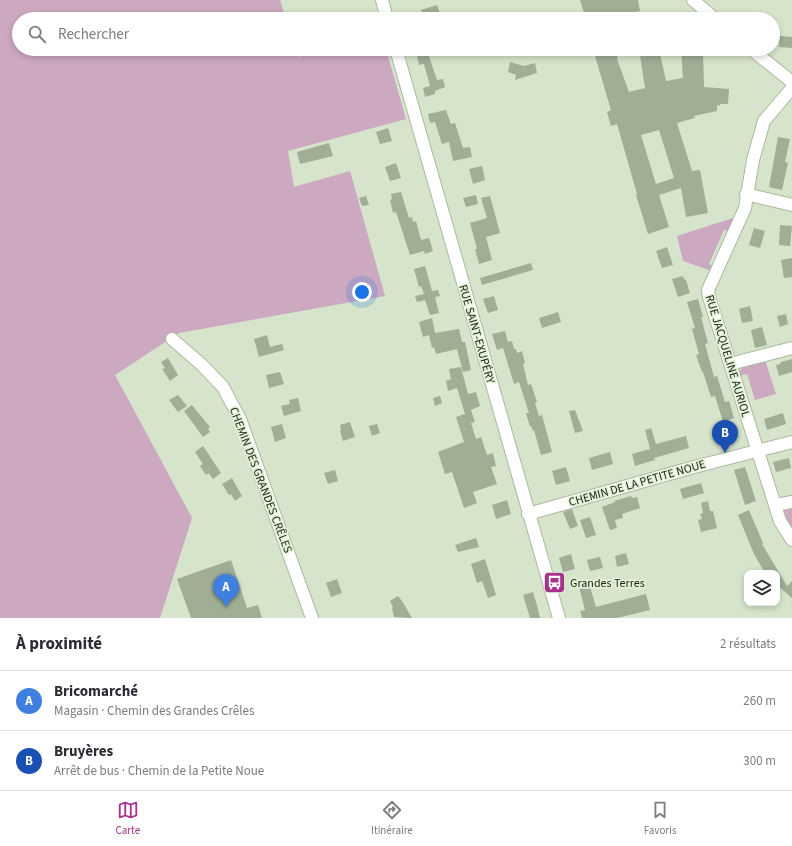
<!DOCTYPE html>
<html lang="fr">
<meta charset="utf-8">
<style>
body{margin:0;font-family:"Source Sans 3",sans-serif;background:#f2f2f3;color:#2b2b33}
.controls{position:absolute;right:12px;bottom:12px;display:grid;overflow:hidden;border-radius:8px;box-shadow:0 2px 6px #0003}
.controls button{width:36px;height:36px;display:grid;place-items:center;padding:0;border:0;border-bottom:1px solid #e1e1e2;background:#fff;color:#2b2b33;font:20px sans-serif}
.you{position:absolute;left:362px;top:292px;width:14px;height:14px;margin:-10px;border:3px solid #fff;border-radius:50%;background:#1a73e8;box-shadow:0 0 0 6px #1a73e833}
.badge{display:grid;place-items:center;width:26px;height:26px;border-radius:50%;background:#a7328b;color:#fff;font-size:13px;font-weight:700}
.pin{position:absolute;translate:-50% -33px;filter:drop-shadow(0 1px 2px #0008)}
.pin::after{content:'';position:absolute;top:21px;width:14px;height:12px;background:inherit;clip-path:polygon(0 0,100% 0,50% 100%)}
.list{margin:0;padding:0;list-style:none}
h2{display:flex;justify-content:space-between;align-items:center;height:52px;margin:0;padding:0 16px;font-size:17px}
h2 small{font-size:13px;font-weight:400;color:#7c7c81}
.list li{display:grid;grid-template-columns:26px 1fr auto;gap:12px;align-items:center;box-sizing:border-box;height:60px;padding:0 16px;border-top:1px solid #e1e1e2}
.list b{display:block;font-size:15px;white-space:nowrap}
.list p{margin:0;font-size:13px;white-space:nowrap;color:#7c7c81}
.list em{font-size:13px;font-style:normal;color:#7c7c81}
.icon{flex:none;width:22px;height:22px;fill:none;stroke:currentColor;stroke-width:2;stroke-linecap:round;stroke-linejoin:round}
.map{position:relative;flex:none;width:792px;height:618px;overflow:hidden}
.search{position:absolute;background:#fff;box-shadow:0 2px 6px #0003;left:12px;right:12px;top:12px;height:44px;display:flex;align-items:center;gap:10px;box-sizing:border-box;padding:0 14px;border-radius:22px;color:#7c7c81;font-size:15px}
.sheet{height:172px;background:#fff}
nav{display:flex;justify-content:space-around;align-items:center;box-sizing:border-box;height:56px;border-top:1px solid #e1e1e2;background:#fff;font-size:11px;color:#7c7c81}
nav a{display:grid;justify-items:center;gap:2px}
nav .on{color:#a7328b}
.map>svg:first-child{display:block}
</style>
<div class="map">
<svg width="792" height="618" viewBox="0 0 792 618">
<rect width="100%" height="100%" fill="#d5e4ca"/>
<path fill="#cda8c1" d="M0,0H280L286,19H19V49H295L298,57L327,49H386L406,119L288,151L294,187L350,171L385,296L179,333L115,375L192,518L160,618H0Z
M736,217L731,232L724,230L709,264L715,268L712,271L683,261L677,236Z
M765,360L776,394L755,400L747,374L739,376L740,371L742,368Z
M792,507V530L783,512L786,508Z"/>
<path fill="#a0ae96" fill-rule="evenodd" d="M580,0H638L640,11L618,15L619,19H586Z
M437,5L441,16L431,19H424L421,10Z
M780,36L792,37V48L779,47Z
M601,49H610L611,51L615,49L618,59H617L629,92L645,88L639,49H659L666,81L683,78L681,49H703L704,87L729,89L728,104H720V106L717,105V111L694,116L695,118L677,123L692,171L700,170L708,213L686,217L681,188L659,195L669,227L648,234L636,195L637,194L617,124L611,126L607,112L611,110L595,56L602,53ZM659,130L674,178L656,184L641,135Z
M427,50L437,80L443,79L445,87L435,91V94L425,97L423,88L430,86L424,64L419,65L416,52Z
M510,62L524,66L535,63L537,73L515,80L516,75L508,72Z
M446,110L451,124L455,123L463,148L470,147L472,157L453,161L449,142L442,144L435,122L430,123L428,114Z
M388,128L392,141L380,144L376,132Z
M778,137L790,139L785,162L788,163L782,190L769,187Z
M329,143L333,156L300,164L297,152Z
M396,163L401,178L390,181L385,167Z
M482,166L485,180L473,184L469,169Z
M401,192L409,218L412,217L413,222L416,221L421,240L429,238L433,251L425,254L424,251L410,255L396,212L393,213L390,200L392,199L391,194Z
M476,195L478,204L466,207L463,198Z
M366,196L369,205L362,206L359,198Z
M490,196L500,233L486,237L492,260L479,264L475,249H477L470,223L487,218L481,198Z
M780,225L792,226L790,246L779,245Z
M754,228L765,231L760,248L749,245Z
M667,247L673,265L662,268L656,251Z
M792,258V277L784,278L781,260Z
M531,263L533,270L482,285L480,278Z
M425,266L432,291L438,290L440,296L435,297L439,313L430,315L425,300L417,302L415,296L424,294L421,286L419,287L414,269Z
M683,276L684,279L686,280L690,293L678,297L672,279Z
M494,296L498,310L488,313L483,299Z
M698,299L703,317H701L708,343L705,344L714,377L717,376L725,402L729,401L734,418L723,422L715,396L711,397L703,372H702L696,355L699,354L692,329L695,328L687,302Z
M750,306L753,321L742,323L739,309Z
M558,312L561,322L542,328L539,318Z
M786,314L788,324L780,327L777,316Z
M432,318L435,333L459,329L462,342H465L471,370L463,372L457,349L436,354L434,347L432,348L429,335L423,337L419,322Z
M762,327L767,345L755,348L751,330Z
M505,331L508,342L512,341L514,349H516L517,353L522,351L525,363L523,364L528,385L531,384L537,402L535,403L539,416L542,415L552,452L541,455L534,430L533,431L531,426L530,427L526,413H529L519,382L514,384L503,348L497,350L492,334Z
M267,335L270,347L282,344L284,350L259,357L254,339Z
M168,358L178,375L170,381L162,369L165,368L161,362Z
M792,359V372L779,376L776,365L780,364L781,362Z
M461,367L468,394L476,392L480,406L471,410L475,422L471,423L476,439L481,437L487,455L493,453L496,466L491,467L497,484L473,492L477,503L464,508L452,472L445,474L438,452L464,442L456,417L465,414L457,388L448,391L446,381L451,379L449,369Z
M280,372L284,384L269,388L266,375Z
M178,395L187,406L178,412L169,400Z
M440,396L442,403L435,406L433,398Z
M298,398L301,411L284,416L281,406L290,404L289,400Z
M192,405L210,427L208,428L210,432L203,437L184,411Z
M575,410L583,431L575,433L569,411Z
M783,413L786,424L767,430L764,419Z
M350,422L355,437L343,441L340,431L341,430L340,425Z
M282,424L286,438L275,442L271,427Z
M377,424L380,433L372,436L369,426Z
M651,428L656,444L686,436L689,448L654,458L655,460L635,466L632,454L650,449L645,430Z
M203,446L221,473L213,479L209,473L206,475L200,466L203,464L195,452Z
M610,452L613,464L592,470L589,458Z
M789,458L791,468L776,472L773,462Z
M566,467L570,481L556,485L552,471Z
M745,467L756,501L745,505L734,470Z
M335,470L338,481L328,484L324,473Z
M232,478L242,496L235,501L231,494L229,495L222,484Z
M701,483L704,493L683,499L680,489Z
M631,496L632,498L637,497L640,508L622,514L623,518L615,520L617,528L610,530L602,507L615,502L614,501Z
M507,500L511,514L496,519L492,505Z
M708,501L710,511H713L717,528L701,532L698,520L702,519L700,514L703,513L701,503Z
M572,509L578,526L570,529L563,512Z
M749,510L763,543L762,544L787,586L792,581V598L777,585V573H765L754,554L738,515Z
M590,517L596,535L586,538L580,520Z
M476,538L479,547L458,552L455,545Z
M626,553L629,564L617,567L615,556Z
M571,554L575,569L563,572L559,558Z
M600,557L603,568L590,571L587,560Z
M485,559L496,595L488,598L482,581L477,583L471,564Z
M231,560L247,608L258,605L262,618H191L177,579Z
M337,579L342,593L331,597L326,583Z
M588,580L596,607L646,594L650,610L617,618H582L580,611L585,610L578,583Z
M533,592L538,609L540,618H530L523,595Z
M398,596L402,601L412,618L394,617L392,608L393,607L390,601Z"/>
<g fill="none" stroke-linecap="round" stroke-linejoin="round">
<defs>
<path id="minor" d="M382,0L387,19
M693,0L715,19
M396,49L559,618
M751,49L792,82
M792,88L764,121L753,160L745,208L708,290L709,297L780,521L792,540
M746,194L792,205
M172,339L202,365L223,387L240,419L312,618
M730,364L792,348
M775,505L792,502
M528,514L694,467L792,442"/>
</defs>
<use href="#minor" stroke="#abb9a0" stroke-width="14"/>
<use href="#minor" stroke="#fff" stroke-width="12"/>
</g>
<defs>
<symbol id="bus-square" viewBox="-11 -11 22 22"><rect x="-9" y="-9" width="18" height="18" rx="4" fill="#a7328b" stroke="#e2f2d7"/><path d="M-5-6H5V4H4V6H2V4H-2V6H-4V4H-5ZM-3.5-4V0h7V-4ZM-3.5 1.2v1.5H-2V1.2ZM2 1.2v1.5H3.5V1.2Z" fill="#fff"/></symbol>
</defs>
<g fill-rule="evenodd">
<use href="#bus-square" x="542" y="570" width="25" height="25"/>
</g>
<g text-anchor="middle" stroke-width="3.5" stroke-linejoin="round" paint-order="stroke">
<g font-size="12" fill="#21271d" stroke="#e2f2d7">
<text transform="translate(477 334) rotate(74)" y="4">RUE SAINT-EXUPÉRY</text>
<text transform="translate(728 356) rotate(73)" y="4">RUE JACQUELINE AURIOL</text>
<text transform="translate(261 480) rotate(69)" y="4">CHEMIN DES GRANDES CRÊLES</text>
<text transform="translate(637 483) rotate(-16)" y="4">CHEMIN DE LA PETITE NOUE</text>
</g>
<g font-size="12" fill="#21271d" stroke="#e2f2d7" text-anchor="start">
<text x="570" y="587">Grandes Terres</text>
</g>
</g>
</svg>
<div class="controls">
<button><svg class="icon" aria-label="layers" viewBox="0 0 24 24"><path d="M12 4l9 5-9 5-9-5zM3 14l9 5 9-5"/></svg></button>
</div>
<div class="you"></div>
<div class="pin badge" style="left:226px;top:607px;background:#3f7fe0">A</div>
<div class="pin badge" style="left:725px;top:453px;background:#1a4fb4">B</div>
<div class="search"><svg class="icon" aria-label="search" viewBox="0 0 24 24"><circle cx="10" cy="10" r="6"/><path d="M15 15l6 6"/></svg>Rechercher</div>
</div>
<section class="sheet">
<h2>À proximité<small>2 résultats</small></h2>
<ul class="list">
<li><span class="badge" style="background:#3f7fe0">A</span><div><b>Bricomarché</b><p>Magasin · Chemin des Grandes Crêles</p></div><em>260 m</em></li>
<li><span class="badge" style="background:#1a4fb4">B</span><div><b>Bruyères</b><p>Arrêt de bus · Chemin de la Petite Noue</p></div><em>300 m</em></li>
</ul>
</section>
<nav>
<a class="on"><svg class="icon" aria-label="map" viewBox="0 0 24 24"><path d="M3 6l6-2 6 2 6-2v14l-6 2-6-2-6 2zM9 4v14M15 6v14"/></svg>Carte</a>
<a><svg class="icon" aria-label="directions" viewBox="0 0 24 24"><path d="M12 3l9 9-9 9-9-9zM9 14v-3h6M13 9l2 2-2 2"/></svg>Itinéraire</a>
<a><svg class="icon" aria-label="saved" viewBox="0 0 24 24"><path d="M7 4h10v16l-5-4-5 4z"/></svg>Favoris</a>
</nav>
